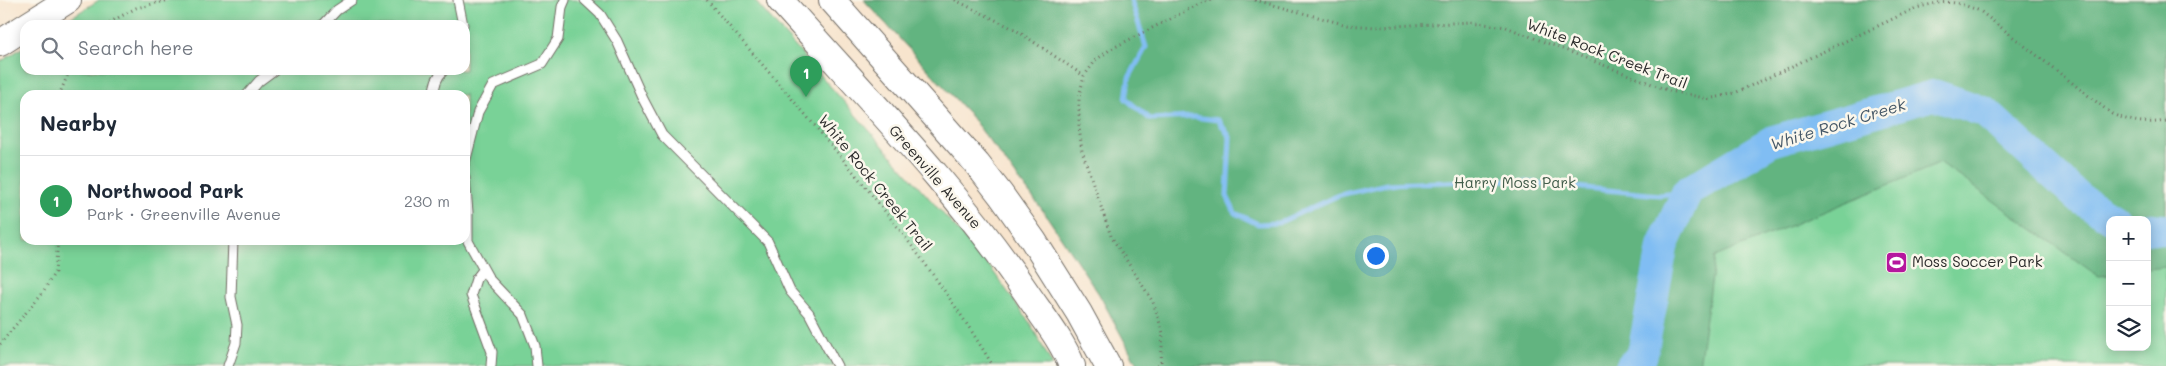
<!DOCTYPE html>
<meta charset="utf-8">
<style>
body{margin:0;font-family:Mali,sans-serif;background:#f2f2f3;color:#1f2937}
.controls{position:absolute;right:15px;bottom:15px;display:grid;overflow:hidden;border-radius:10px;box-shadow:0 2px 12px #0003}
.controls button{width:45px;height:45px;display:grid;place-items:center;padding:0;border:0;border-bottom:1px solid #e0e1e3;background:#fff;color:#1f2937;font:25px sans-serif}
.you{position:absolute;left:1375px;top:255px;width:18px;height:18px;margin:-12px;border:4px solid #fff;border-radius:50%;background:#1a73e8;box-shadow:0 0 0 8px #1a73e833}
.badge{display:grid;place-items:center;width:32px;height:32px;border-radius:50%;background:#7c3aed;color:#fff;font-size:16px;font-weight:700}
.pin{position:absolute;translate:-50% -41px;filter:drop-shadow(0 1px 2px #0008)}
.pin::after{content:'';position:absolute;top:26px;width:18px;height:15px;background:inherit;clip-path:polygon(0 0,100% 0,50% 100%)}
.list{margin:0;padding:0;list-style:none}
h2{display:flex;justify-content:space-between;align-items:center;height:65px;margin:0;padding:0 20px;font-size:21px}
h2 small{font-size:16px;font-weight:400;color:#747a83}
.list li{display:grid;grid-template-columns:32px 1fr auto;gap:15px;align-items:center;box-sizing:border-box;height:90px;padding:0 20px;border-top:1px solid #e0e1e3}
.list b{display:block;font-size:19px;white-space:nowrap}
.list p{margin:0;font-size:16px;white-space:nowrap;color:#747a83}
.list em{font-size:16px;font-style:normal;color:#747a83}
.icon{flex:none;width:28px;height:28px;fill:none;stroke:currentColor;stroke-width:2;stroke-linecap:round;stroke-linejoin:round}
.map{position:relative;flex:none;width:2166px;height:366px;overflow:hidden}
.search{position:absolute;background:#fff;box-shadow:0 2px 12px #0003;left:20px;top:20px;width:450px;height:55px;display:flex;align-items:center;gap:12px;box-sizing:border-box;padding:0 18px;border-radius:15px;color:#747a83;font-size:19px}
.panel{position:absolute;background:#fff;box-shadow:0 2px 12px #0003;left:20px;top:90px;width:450px;height:155px;border-radius:15px}
.map>svg:first-child{display:block}
</style>
<div class="map">
<svg width="2166" height="366" viewBox="0 0 2166 366">
<rect width="100%" height="100%" fill="#fbf7ec"/>
<filter id="ink" filterUnits="userSpaceOnUse"><feTurbulence type="fractalNoise" baseFrequency=".02" numOctaves="2"/><feDisplacementMap in="SourceGraphic" scale="10" xChannelSelector="R" yChannelSelector="G"/><feConvolveMatrix kernelMatrix="1 2 1 2 8 2 1 2 1" color-interpolation-filters="sRGB"/></filter>
<filter id="wash" filterUnits="userSpaceOnUse"><feTurbulence type="fractalNoise" baseFrequency=".0096" numOctaves="4" result="noise"/><feDisplacementMap in="SourceGraphic" scale="20" xChannelSelector="R" yChannelSelector="G"/><feGaussianBlur stdDeviation="1.12" result="paint"/><feColorMatrix in="noise" values="0 0 0 0 0 0 0 0 0 0 0 0 0 0 0 0 0 1.4 0 .05"/><feComposite in="paint" operator="in"/></filter>
<g filter="url(#wash)">
<rect width="100%" height="100%" fill="#f7e4cd"/>
<path fill="#79d297" stroke="#527e61" fill-rule="evenodd" d="M99,0H754L990,267L1030,323L1053,366H0V62L25,46V70H465V25H59ZM25,95H465V240H25Z
M864,0H2166V366H1138L1099,294L1044,212L969,114ZM2110,220H2147V347H2110Z"/>
<path fill="#62b480" stroke="#467056" d="M864,0H2166V267L2147,269V220H2110V275L2098,276L1941,163L1715,257L1699,366H1138L1099,294L1044,212L969,114Z"/>
<g fill="none" stroke-linecap="round" stroke-linejoin="round">
<path stroke="#80bdf3" stroke-width="5" d="M1131,0L1146,47L1129,78L1126,99L1150,119L1193,117L1218,120L1230,137L1227,196L1235,213L1258,224L1278,223L1339,195L1387,184L1502,180L1659,195L1687,192"/>
<path stroke="#80bdf3" stroke-width="31" d="M2147,228L2166,230
M1631,366L1642,356L1663,245L1687,192L1772,141L1935,95L1985,112L2079,198L2115,220"/>
</g>
</g>
<g filter="url(#ink)">
<g fill="none" stroke-linecap="round" stroke-linejoin="round">
<defs>
<path id="service" d="M458,0L463,25
M585,0L600,14L617,41L643,99L662,135L768,242L790,291L809,313L837,366
M323,25L337,10L352,0
M247,95L259,81L274,70
M434,95C434,85 436,77 444,70
M465,163L478,112L493,85L542,64L558,39L562,7L565,0
M465,178L468,212V241L489,279L523,315L535,346L537,366
M483,270L476,279L471,295L492,352L491,366
M228,366L236,343L237,325L231,297L233,240"/>
<path id="secondary" d="M780,0C864,95 955,187 1026,292C1042,316 1062,340 1072,366
M832,0L977,164L1001,195L1033,240L1079,313L1108,366
M28,25L68,0
M0,43L25,27"/>
</defs>
<use href="#service" stroke="#726c64" stroke-width="11"/>
<use href="#secondary" stroke="#726c64" stroke-width="28"/>
<path stroke="#726c64" stroke-width="3" stroke-dasharray="1 4" stroke-linecap="butt" d="M707,0C807,118 914,233 993,366
M955,0L1016,30L1084,76
M1255,0L1347,25L1376,27L1470,22L1506,27L1670,91L1709,99L1735,93L1916,8C1946,0 1952,0 1980,11L2112,114C2131,122 2146,124 2166,121
M105,25L136,8L169,0
M59,95L70,70
M0,344L43,292L55,272L58,240
M1158,366L1161,362L1163,333L1153,302L1111,236L1082,151L1079,126V97L1084,76L1096,60L1111,49L1168,20L1199,4L1212,0"/>
<use href="#service" stroke="#fff" stroke-width="9"/>
<use href="#secondary" stroke="#fff" stroke-width="26"/>
</g>
</g>
<defs>
<symbol id="stadium-square" viewBox="-11 -11 22 22"><rect x="-9" y="-9" width="18" height="18" rx="4" fill="#b5179e" stroke="#fbf7ec"/><path d="M0-5a6.5 5 0 1 0 0 10a6.5 5 0 1 0 0-10ZM-3.5-1.8h7v3.6h-7Z" fill="#fff"/></symbol>
</defs>
<g fill-rule="evenodd">
<use href="#stadium-square" x="1884" y="250" width="25" height="25"/>
</g>
<g text-anchor="middle" stroke-width="5" stroke-linejoin="round" paint-order="stroke">
<g font-size="15" fill="#2b2b2b" stroke="#fbf7ec">
<text transform="translate(1607 54) rotate(21)" y="5">White Rock Creek Trail</text>
<text transform="translate(935 177) rotate(49)" y="5">Greenville Avenue</text>
<text transform="translate(875 183) rotate(51)" y="5">White Rock Creek Trail</text>
</g>
<g font-size="15" fill="#425d4b" stroke="#fbf7ec">
<text x="1515" y="188">Harry Moss Park</text>
</g>
<g font-size="15" fill="#2b2b2b" stroke="#fbf7ec" text-anchor="start">
<text x="1912" y="267">Moss Soccer Park</text>
</g>
<g font-size="16" font-style="italic" fill="#445767" stroke="#fbf7ec">
<text transform="translate(1838 124) rotate(-17)" y="6">White Rock Creek</text>
</g>
</g>
</svg>
<div class="controls">
<button>+</button>
<button>−</button>
<button><svg class="icon" aria-label="layers" viewBox="0 0 24 24"><path d="M12 4l9 5-9 5-9-5zM3 14l9 5 9-5"/></svg></button>
</div>
<div class="you"></div>
<div class="pin badge" style="left:806px;top:97px;background:#2e9e5b">1</div>
<div class="search"><svg class="icon" aria-label="search" viewBox="0 0 24 24"><circle cx="10" cy="10" r="6"/><path d="M15 15l6 6"/></svg>Search here</div>
<section class="panel">
<h2>Nearby<small></small></h2>
<ul class="list">
<li><span class="badge" style="background:#2e9e5b">1</span><div><b>Northwood Park</b><p>Park · Greenville Avenue</p></div><em>230 m</em></li>
</ul>
</section>
</div>
